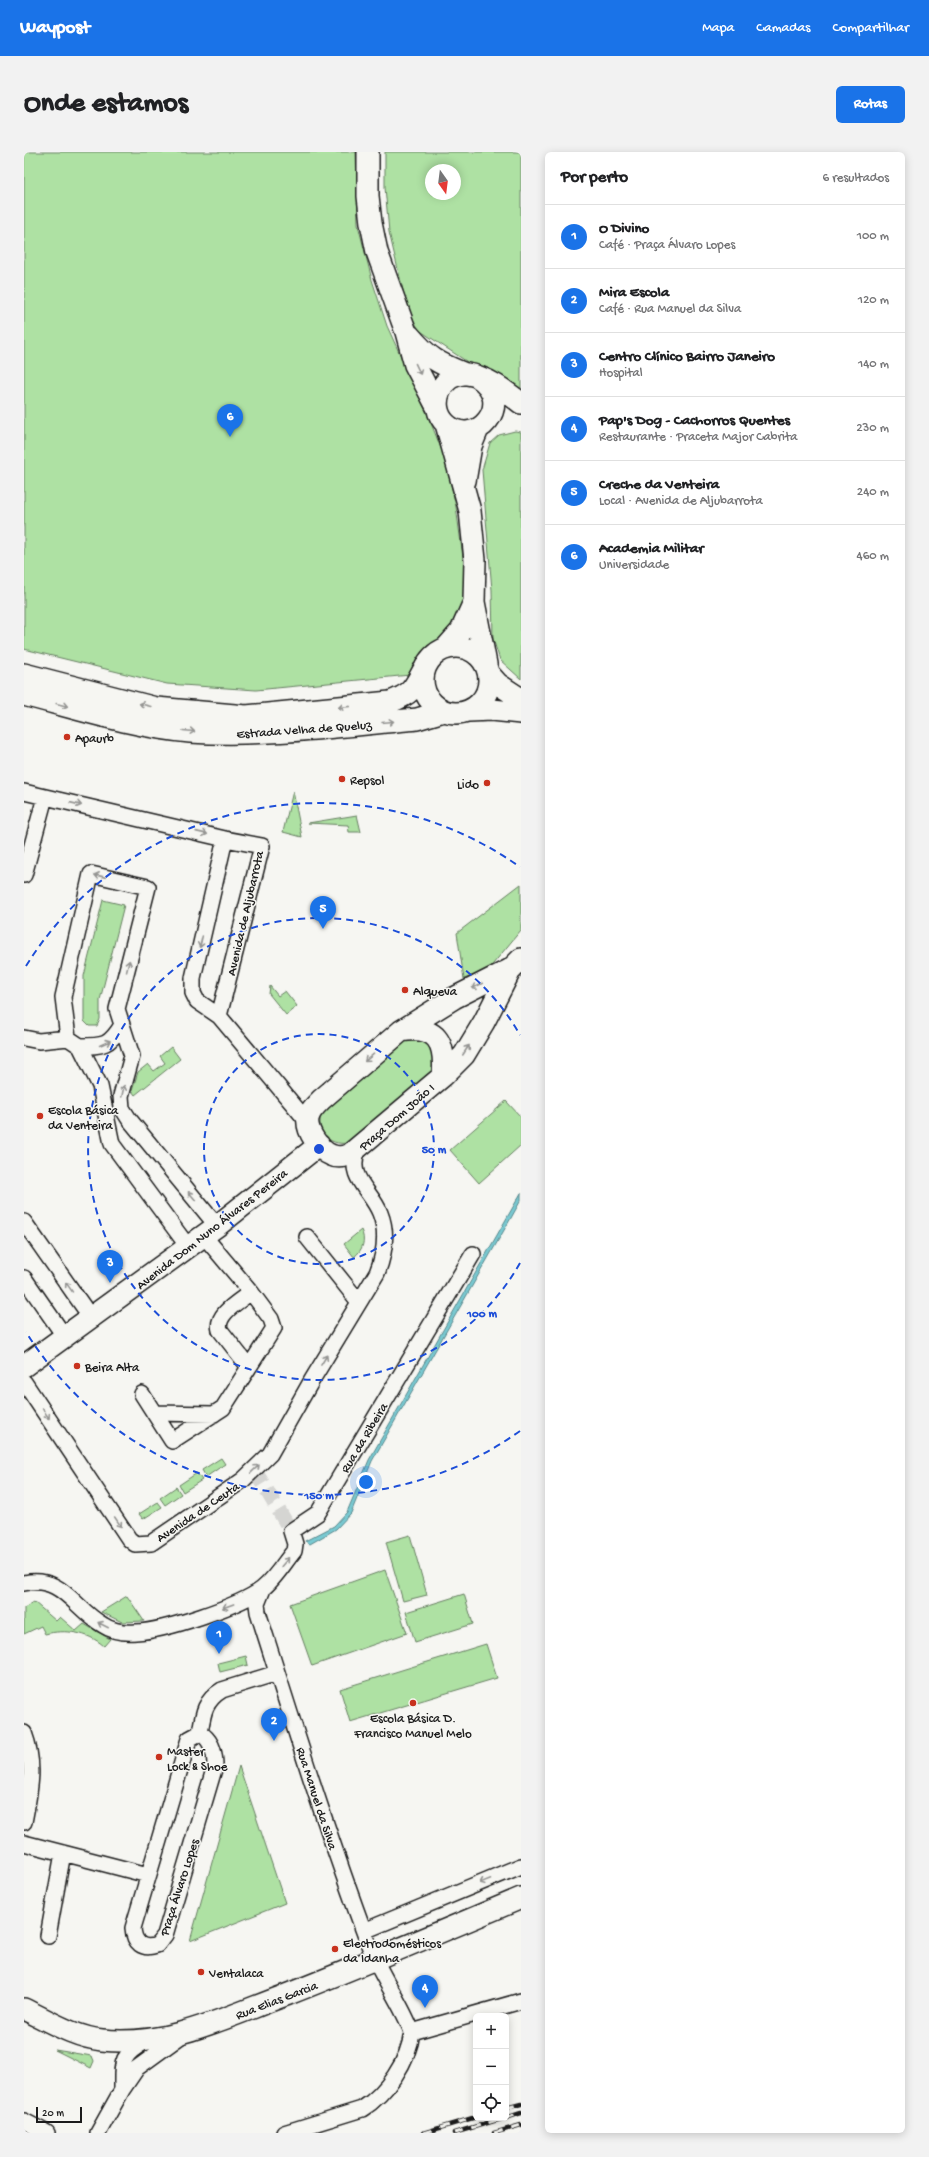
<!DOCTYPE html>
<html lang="pt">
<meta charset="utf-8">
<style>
body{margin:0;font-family:"Gochi Hand",sans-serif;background:#f2f2f2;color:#202124}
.controls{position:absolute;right:12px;bottom:12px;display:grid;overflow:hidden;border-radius:6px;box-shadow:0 2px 10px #0003}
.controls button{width:36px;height:36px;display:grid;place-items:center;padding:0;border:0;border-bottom:1px solid #e0e0e0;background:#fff;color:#202124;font:20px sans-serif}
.compass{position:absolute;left:401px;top:12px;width:36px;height:36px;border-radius:50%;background:#fff;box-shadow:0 2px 10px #0003;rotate:166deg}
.scale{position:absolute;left:12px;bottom:10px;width:46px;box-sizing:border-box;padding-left:4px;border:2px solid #1c1c1c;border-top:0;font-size:11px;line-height:14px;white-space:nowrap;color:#1c1c1c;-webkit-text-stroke:3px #f6f6f2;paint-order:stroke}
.you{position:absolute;left:342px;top:1330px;width:14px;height:14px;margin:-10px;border:3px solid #fff;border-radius:50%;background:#1a73e8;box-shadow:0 0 0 6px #1a73e833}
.badge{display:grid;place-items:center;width:26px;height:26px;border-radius:50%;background:#1a73e8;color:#fff;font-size:13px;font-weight:700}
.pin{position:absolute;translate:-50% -33px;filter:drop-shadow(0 1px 2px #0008)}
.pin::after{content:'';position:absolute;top:21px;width:14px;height:12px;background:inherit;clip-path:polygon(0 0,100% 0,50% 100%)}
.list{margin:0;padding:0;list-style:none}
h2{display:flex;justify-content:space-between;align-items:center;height:52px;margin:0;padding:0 16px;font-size:17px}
h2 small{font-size:13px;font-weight:400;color:#757577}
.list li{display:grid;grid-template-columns:26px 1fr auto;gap:12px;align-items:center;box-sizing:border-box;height:64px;padding:0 16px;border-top:1px solid #e0e0e0}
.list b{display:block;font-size:15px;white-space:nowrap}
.list p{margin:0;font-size:13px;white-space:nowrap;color:#757577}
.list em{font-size:13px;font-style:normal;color:#757577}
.icon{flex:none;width:22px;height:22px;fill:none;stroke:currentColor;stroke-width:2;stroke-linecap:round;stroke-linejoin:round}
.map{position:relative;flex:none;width:497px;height:1981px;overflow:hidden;border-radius:6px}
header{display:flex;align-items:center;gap:24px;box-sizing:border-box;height:56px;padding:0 20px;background:#1a73e8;color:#fff}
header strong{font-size:19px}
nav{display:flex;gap:22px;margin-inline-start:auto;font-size:14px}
.intro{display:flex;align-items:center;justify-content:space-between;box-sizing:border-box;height:96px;padding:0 24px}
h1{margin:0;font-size:28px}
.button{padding:10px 18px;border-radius:6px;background:#1a73e8;color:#fff;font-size:14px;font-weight:700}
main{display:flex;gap:24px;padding:0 24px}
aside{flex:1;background:#fff;border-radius:6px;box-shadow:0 2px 10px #0003}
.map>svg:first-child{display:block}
</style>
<header>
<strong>Waypost</strong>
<nav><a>Mapa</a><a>Camadas</a><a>Compartilhar</a></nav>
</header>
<div class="intro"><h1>Onde estamos</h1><a class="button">Rotas</a></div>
<main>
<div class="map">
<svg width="497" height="1981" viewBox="0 0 497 1981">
<rect width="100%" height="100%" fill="#f6f6f2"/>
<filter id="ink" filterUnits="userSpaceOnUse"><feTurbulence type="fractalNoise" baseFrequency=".025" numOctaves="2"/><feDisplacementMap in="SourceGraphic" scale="8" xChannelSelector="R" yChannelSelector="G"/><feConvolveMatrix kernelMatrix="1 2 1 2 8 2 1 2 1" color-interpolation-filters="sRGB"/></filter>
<g filter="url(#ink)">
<path fill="#aee1a3" stroke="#657e60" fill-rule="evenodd" d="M0,0H332L334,73L348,128L363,174L404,264L421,306L432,355L440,413L439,450L424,480L402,497L386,523L232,538L143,532L0,497Z
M361,0H497V239L448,213L395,178L383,155L365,80L361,35ZM407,18H431V42H407Z
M491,279L497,280V527L476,508L469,487L468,438L458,318L466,291L475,283Z
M269,639L278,685L259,680Z
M333,663L337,680H325L324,673L284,671Z
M497,732V778L464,818L440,827L433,781Z
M79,748L100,753L76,848V867L73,874H65L60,869V824Z
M246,834L254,844L261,839L273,854L262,863L245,842Z
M397,885L410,896L409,919L324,991C304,994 291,979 298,960L374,890Z
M147,895L156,907L111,943L108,939L114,920L124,912L130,919L141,911L136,904Z
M482,949L497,965V993L455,1031L426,998Z
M337,1078C342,1088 339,1098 330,1105L320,1092Z
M197,1306L201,1312L182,1325L178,1318Z
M173,1321L178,1328L159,1340L155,1333Z
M152,1335L157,1342L141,1353L136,1346Z
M134,1350L138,1355L119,1367L115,1362Z
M386,1383L403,1443L379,1449L362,1390Z
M361,1418L383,1481L288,1514L266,1452Z
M440,1442L449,1472L391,1490L382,1460Z
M103,1444L120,1469L98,1470L77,1460Z
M10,1450L32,1469L36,1465L52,1479L60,1472L86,1487L80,1494C64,1480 41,1477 21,1482L17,1474L0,1482V1456Z
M462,1492L473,1526L326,1570L316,1537Z
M222,1504L224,1513L196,1520L194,1511Z
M215,1614L261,1751L166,1789Z
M31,1898L68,1904L70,1909L67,1916Z"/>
<path fill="#79cad2" stroke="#548489" d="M497,1041V1048L487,1066L348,1309L327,1361L312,1377L286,1392L281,1389L310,1374L323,1360L345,1308Z"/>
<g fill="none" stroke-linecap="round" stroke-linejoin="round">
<path stroke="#d5d5d2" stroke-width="15" stroke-dasharray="15 8" stroke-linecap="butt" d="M231,1319L267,1379"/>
<defs>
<path id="street" d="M0,640L201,687L169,826V841L173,849L195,864L283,969
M0,723L21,645
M195,864L238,694L201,687
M0,886L15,889L44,886
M56,894C80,894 85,894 98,873
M0,1070L68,1167
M180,1084L227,1140C216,1149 191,1162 196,1178L225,1215
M283,1085L335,1150
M165,1096L88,992L76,934L56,894L44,886L39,845L67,722L124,735L93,857L108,904L97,944L98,956L105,967L193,1074
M0,1126L41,1185
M0,1230L105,1387L111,1392L127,1391L219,1328L246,1302L288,1228L353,1121C361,1101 364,1081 356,1061C347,1038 322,1025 334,998
M118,1242L148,1289L199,1256L250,1176L247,1167L227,1140
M130,1261L190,1262
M0,1431C39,1423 50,1457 79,1473C88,1479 101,1481 112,1480C140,1479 216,1454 238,1437C250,1428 260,1411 270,1399L271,1392L267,1379L294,1361L449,1102
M239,1437L233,1452L234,1460C269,1571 304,1684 345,1793C356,1824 377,1850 388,1880C385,1909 362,1942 338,1957L260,1981
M0,1581C12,1613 6,1638 0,1670
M176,1581C188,1588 191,1601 191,1614L141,1783L133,1793C118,1798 110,1791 109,1776L165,1587Z
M176,1581C179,1562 180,1549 198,1538L253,1521
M0,1691L124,1723
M340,1779L497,1714
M24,1784L39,1701
M388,1880L497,1849
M98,1938C98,1909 96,1904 122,1889
M0,1969L23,1981
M74,1981L98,1938L113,1916L157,1884"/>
<path id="secondary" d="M344,0V44L347,71L353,100L382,180L391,213L413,255
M385,183C405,206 413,211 441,222
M454,225C493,251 451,299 422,272C403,254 417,220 443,222C462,224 483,240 497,251
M422,272L446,359L451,408L450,450L462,512
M441,329L447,294L454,277
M399 528a33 33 0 1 1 66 0a33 33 0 1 1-66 0Z
M422,496L437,479L450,450
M0,522L132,556L222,564L366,550C387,542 389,538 399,519
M465,522L474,532L497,547
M0,543C54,557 110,575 166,580C242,585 317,574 393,567L420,559
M445,559L468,558L497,561
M487,817L430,846L377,879L298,947C292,953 285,959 284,967C282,979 296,999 307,1003C313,1006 319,1005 325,1003L419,924L440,903L460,870L487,817L497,807
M377,879C413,873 422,890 419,924
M0,1214L193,1074L295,993
M0,1857C25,1869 50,1885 78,1888C144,1895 202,1865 262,1843C341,1812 419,1779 497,1746"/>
</defs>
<use href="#street" stroke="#1c1c1c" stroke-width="18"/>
<use href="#secondary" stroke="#1c1c1c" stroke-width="24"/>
<use href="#street" stroke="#f6f6f2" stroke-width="15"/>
<use href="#secondary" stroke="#f6f6f2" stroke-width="21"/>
<defs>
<path id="rail" d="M482,1956L497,1952
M482,1966L497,1961
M399,1981L452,1965
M430,1981L480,1966
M470,1981L497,1973"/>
</defs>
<use href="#rail" stroke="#1c1c1c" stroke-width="4.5"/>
<use href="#rail" stroke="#f6f6f2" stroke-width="3" stroke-dasharray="9" stroke-linecap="butt"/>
</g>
<defs><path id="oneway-shaft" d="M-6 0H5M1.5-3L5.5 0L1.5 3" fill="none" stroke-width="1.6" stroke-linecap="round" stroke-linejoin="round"/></defs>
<g stroke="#949492">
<use href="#oneway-shaft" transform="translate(394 217) rotate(65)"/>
<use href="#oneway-shaft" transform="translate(38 553) rotate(14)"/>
<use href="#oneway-shaft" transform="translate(121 553) rotate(-166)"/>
<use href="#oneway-shaft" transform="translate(320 555) rotate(174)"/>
<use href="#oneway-shaft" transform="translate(364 570) rotate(-5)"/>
<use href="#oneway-shaft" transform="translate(165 579) rotate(5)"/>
<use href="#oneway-shaft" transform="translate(52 652) rotate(13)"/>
<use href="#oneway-shaft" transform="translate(178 681) rotate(13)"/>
<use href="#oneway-shaft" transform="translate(76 724) rotate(-167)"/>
<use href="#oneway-shaft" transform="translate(177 790) rotate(103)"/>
<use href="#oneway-shaft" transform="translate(104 814) rotate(-76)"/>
<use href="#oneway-shaft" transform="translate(453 834) rotate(153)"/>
<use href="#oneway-shaft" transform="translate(81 891) rotate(-24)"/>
<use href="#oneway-shaft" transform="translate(442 898) rotate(-57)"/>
<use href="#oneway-shaft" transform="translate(345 906) rotate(140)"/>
<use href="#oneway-shaft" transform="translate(99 939) rotate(-78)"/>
<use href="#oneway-shaft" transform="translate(168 1044) rotate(-130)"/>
<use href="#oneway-shaft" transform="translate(45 1135) rotate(-125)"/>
<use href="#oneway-shaft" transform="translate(300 1208) rotate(-59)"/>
<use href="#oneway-shaft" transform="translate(22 1262) rotate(56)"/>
<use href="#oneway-shaft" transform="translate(231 1317) rotate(-44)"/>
<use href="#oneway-shaft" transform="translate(94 1370) rotate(56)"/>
<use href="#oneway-shaft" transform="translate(261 1410) rotate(-50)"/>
<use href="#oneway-shaft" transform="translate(204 1454) rotate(160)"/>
<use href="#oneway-shaft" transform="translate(79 1473) rotate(-153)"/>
<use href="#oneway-shaft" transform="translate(461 1729) rotate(158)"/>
</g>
</g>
<g fill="none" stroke="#1d4ed8" stroke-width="2" stroke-dasharray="7 5">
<circle cx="295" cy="997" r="115"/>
<path d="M496 1111A231 231 0 1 1 496 883"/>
<path d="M496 1279A346 346 0 0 1 2 1180M2 814A346 346 0 0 1 496 715"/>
</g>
<g fill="#c8321e" stroke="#f6f6f2" stroke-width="1.5">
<circle cx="43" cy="585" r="4"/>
<circle cx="318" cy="627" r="4"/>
<circle cx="463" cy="631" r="4"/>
<circle cx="381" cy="838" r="4"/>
<circle cx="16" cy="964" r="4"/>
<circle cx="53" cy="1214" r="4"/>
<circle cx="389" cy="1551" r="4"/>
<circle cx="135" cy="1605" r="4"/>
<circle cx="311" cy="1797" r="4"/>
<circle cx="177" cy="1820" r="4"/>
</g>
<g text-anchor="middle" stroke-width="3" stroke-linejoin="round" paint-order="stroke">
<g font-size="13" fill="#1c1c1c" stroke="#f6f6f2">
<text transform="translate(280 576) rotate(-4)" y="5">Estrada Velha de Queluz</text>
<text transform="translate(220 761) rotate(-77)" y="5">Avenida de Aljubarrota</text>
<text transform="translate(372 964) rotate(-41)" y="5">Praça Dom João I</text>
<text transform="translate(187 1076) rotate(-38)" y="5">Avenida Dom Nuno Álvares Pereira</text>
<text transform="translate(339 1285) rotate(-59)" y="5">Rua da Ribeira</text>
<text transform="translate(173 1359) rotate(-34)" y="5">Avenida de Ceuta</text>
<text transform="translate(294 1646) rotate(72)" y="5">Rua Manuel da Silva</text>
<text transform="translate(154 1735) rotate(-72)" y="5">Praça Álvaro Lopes</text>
<text transform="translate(252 1847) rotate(-21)" y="5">Rua Elias Garcia</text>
</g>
<g font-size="13" fill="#1c1c1c" stroke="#f6f6f2" text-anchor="start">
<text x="51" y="590">Apaurb</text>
<text x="326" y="632">Repsol</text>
<text x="455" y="636" text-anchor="end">Lido</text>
<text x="389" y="843">Alqueva</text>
<text x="24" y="962">Escola Básica<tspan x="24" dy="15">da Venteira</tspan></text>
<text x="61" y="1219">Beira Alta</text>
<text x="389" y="1570" text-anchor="middle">Escola Básica D.<tspan x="389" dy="15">Francisco Manuel Melo</tspan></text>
<text x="143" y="1603">Master<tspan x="143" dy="15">Lock &amp; Shoe</tspan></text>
<text x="319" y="1795">Electrodomésticos<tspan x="319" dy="15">da Idanha</tspan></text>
<text x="185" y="1825">Ventalaca</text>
</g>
</g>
<circle cx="295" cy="997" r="6" fill="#1d4ed8" stroke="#f6f6f2" stroke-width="2"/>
<g font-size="12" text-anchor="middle" font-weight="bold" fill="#1d4ed8" stroke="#f6f6f2" stroke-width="3" stroke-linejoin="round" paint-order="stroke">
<text x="410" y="1001">50 m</text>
<text x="458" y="1165">100 m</text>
<text x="295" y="1347">150 m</text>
</g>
</svg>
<div class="controls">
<button>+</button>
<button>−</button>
<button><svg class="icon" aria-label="locate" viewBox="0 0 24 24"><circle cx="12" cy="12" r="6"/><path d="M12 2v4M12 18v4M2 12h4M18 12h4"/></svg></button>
</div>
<svg class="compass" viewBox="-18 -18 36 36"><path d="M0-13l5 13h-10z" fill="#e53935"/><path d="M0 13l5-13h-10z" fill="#757577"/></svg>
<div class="scale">20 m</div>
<div class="you"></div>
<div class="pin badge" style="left:195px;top:1502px">1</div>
<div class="pin badge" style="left:250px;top:1589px">2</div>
<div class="pin badge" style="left:86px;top:1131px">3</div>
<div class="pin badge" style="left:401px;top:1856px">4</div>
<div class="pin badge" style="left:299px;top:777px">5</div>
<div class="pin badge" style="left:206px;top:285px">6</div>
</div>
<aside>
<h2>Por perto<small>6 resultados</small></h2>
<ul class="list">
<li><span class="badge">1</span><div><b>O Divino</b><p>Café · Praça Álvaro Lopes</p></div><em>100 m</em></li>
<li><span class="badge">2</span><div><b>Mira Escola</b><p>Café · Rua Manuel da Silva</p></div><em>120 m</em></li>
<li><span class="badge">3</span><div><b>Centro Clínico Bairro Janeiro</b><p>Hospital</p></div><em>140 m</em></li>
<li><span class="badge">4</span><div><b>Pap's Dog - Cachorros Quentes</b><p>Restaurante · Praceta Major Cabrita</p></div><em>230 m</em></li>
<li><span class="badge">5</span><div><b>Creche da Venteira</b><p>Local · Avenida de Aljubarrota</p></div><em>240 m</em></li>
<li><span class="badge">6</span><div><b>Academia Militar</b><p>Universidade</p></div><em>460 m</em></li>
</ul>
</aside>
</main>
